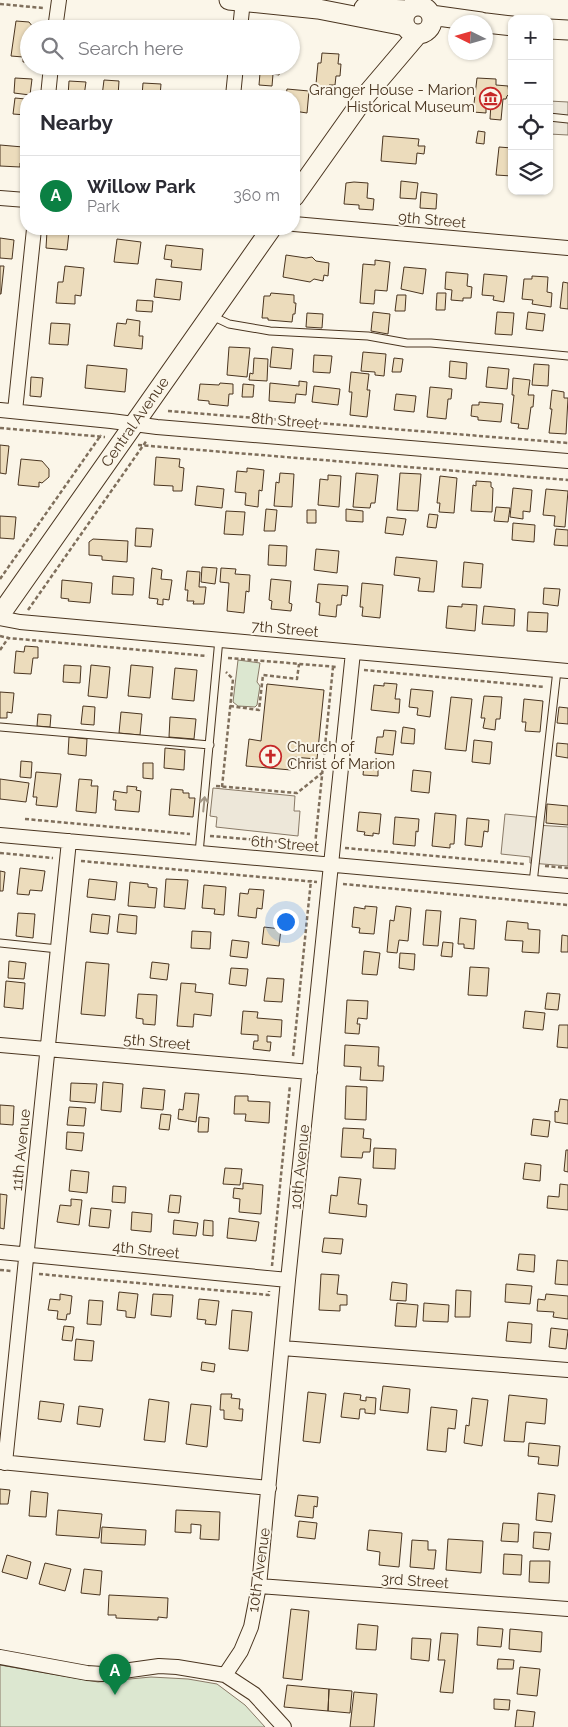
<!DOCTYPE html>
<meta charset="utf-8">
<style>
body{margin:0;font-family:Raleway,sans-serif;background:#f7f7f7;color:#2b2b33}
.controls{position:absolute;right:15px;top:15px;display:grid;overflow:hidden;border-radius:10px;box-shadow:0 1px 4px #0004}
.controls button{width:45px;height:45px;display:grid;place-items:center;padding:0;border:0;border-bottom:1px solid #e1e1e2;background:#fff;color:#2b2b33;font:25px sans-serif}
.compass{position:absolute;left:448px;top:15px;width:45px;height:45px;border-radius:50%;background:#fff;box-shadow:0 1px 4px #0004;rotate:275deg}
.you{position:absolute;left:285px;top:921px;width:18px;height:18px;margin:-12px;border:4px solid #fff;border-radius:50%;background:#1a73e8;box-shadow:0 0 0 8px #1a73e833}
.badge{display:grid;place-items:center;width:32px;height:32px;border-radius:50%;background:#0b8043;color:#fff;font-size:16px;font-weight:700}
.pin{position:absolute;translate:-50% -41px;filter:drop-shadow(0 1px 2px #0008)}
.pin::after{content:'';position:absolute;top:26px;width:18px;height:15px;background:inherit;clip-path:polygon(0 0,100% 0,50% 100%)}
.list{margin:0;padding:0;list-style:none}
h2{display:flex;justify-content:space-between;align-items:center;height:65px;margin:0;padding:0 20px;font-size:21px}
h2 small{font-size:16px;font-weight:400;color:#7c7c81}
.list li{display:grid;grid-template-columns:32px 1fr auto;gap:15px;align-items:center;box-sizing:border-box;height:80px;padding:0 20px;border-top:1px solid #e1e1e2}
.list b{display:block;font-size:19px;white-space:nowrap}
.list p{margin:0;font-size:16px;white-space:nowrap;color:#7c7c81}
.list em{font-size:16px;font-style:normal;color:#7c7c81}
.icon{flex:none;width:28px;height:28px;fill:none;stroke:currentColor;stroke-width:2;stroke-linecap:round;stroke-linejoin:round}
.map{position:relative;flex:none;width:568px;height:1727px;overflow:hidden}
.search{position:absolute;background:#fff;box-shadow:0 1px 4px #0004;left:20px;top:20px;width:280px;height:55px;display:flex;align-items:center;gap:12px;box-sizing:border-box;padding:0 18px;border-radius:28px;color:#7c7c81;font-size:19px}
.panel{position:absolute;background:#fff;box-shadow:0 1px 4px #0004;left:20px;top:90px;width:280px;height:145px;border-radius:20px}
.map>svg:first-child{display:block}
</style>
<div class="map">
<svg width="568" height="1727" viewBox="0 0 568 1727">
<rect width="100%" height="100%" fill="#fbf6e9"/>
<path fill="#dce7d0" stroke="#887966" d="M238,660L260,663L257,682L260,686L257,705L255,707L238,706L233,702Z
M0,1665L98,1682L151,1677L188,1679L217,1684L245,1705L265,1727H0Z"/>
<path fill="#ede7d9" stroke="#887966" d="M549,101L568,102V135L549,134Z
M213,788L295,796L294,811H300L298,836L216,827L217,817L210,816Z
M505,814L536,817V825L568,827V866L530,863V857L501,854Z"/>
<path fill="#ecdcbc" stroke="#4a3520" d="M16,21L29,22L33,27L32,29H29L28,62H23V57L11,56Z
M74,24L97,25V29H73Z
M322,53L339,54L338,64H341L340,76H336L335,85H329V94L317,93L318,84H316L318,63H321Z
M257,66H280L279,75L273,74L272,86L259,85L260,73H257Z
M15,78L32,79L30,95L14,93Z
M477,78L496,79V85L508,86L509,94L507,96L506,99H503L501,120L490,119L491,103H486V113L473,112Z
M104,80L119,81L118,96H102Z
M69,81L86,82L84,96H68Z
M143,83L161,84L160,96H142Z
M287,89L309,91L307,113L294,111V96H286Z
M15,98L26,99V115L13,114Z
M478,131L485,132L484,144L476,143Z
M383,136L419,139L418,146H425L424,154L417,153L416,164L381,161Z
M0,145L23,147L22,150L25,154V160H23V163H20V167L0,166Z
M499,147L512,148V176L496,175Z
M401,181L418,183L416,199L400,198Z
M354,182L368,183L367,198L374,199L373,210L359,209V205L344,204L346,183Z
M421,192L437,194L436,209L420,208Z
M47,231L69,232L67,250L46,248Z
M0,238L14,240L12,259L0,258Z
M117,239L141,242L138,264L114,262Z
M166,245L203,249L201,270L171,267L172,260L164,259Z
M286,255L306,258L312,257L316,261L329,263L328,276L324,275L323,281L314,279L310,282L283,277Z
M375,260L390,262L387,291L375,290L374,304L360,303L363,264L375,265Z
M0,266H4L1,294H0Z
M65,266L84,268L81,296L75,295V304L56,303L58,282H63Z
M404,267L426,269L423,294L401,289Z
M446,272L468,274L467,286L472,287L471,298H463V301L451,300L452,290L445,289Z
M484,274L507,276L504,302L493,300L494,296L482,295Z
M532,276L548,277L547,292L552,293L551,307L532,304L533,300L522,299L524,279H532Z
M156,279L182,282L180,300L154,297Z
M563,282L568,283V309L560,308Z
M271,293L294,295V303H296L295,314H293L292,322L268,320V318H262L264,296H270Z
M437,293H446L445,310H436Z
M397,295H406L405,311H395Z
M137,300L153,301L152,312L136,311Z
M373,312L390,314L388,334L371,331Z
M497,312L514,313L512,335L495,334Z
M528,312L545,314L543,331L526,329Z
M307,313L323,314L322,328L306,327Z
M127,319L140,321L139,336H143L142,349L114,346L117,323L126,324Z
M51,323L70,324L68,345L49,344Z
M229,347L250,348L247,377L227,375Z
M272,347L293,349L291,369L270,367Z
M363,352L386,354L384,376L375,375V372L361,371Z
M314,355L332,356L330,373L313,372Z
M254,358L268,359L267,381L249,380L250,373L253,374Z
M394,358L403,359L401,372H392Z
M450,361L467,363L466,379L449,377Z
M534,364L549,365L548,386L532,385Z
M87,365L127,369L125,392L85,388Z
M488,367L509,369L507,389L486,387Z
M351,372L369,374L367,390H370L367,417L350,415L352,392H349Z
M31,377L43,378L41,397L30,396Z
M513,378L530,380L528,395H534L533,407H531L528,429L518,428L519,424L511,423L514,395H512Z
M299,381L307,382L306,395L296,394L295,403L269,401L270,383L299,386Z
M220,383L233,384V394H229L228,406L209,404V401L198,400L200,384L219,385Z
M243,384L254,385L253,397H242Z
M314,386L340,389L338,405L312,402Z
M430,387L452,389L451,399H448L446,419L427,417Z
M552,390L564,392V398H568L566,434L549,433L552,409H550Z
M396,394L416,396L414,412L394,410Z
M479,402L503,404L501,422L478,420V417L471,416L472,405H479Z
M0,445L9,446L6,474L0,473Z
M156,457L180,459L179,467L184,468L182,491H173V486L154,485Z
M21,459L42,461L49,469V477L42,483L39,482V487L18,485Z
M247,468L264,470L262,491L259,490L258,507L245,505L246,493L235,492L237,471L247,472Z
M280,473L294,474L292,507L274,506L276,482L279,483Z
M356,473L378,475L375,503H371L370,508L353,507Z
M400,473L421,474L418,511L397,510Z
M328,475L341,476L339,507L318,505L320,479L328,480Z
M440,476L457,478L454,513L439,512L440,503H437Z
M476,481L491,482V487L493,488L492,512L471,511L473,485L476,486Z
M197,486L224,489L222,508L195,505Z
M513,488L532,490L530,512L523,511V519L510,517Z
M546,489L568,491L565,527L554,526L555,516L543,515Z
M496,507L510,508L508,522L494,521Z
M266,509L277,510L275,531H264Z
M346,509L363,511V522L346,521Z
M307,510H316V523H307Z
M226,511L245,512L243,535L224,534Z
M429,514L438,515L436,528L427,527Z
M0,516L16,517L14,539L0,538Z
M387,517L406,519L403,535L385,533Z
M513,523L535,525L534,542L512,540Z
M136,528L153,529L151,547L135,546Z
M556,529L568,530V546L554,545Z
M93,539L128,541L127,562L102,560V556L89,555V542Z
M269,545L287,546L286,566L268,565Z
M316,549L339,551L337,573L314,570Z
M396,557L437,561L434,592L418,591L420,578L394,575Z
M464,562L483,564L481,588L462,587Z
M202,567L217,568L215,584L201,582Z
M152,568L162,570L161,579L172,580L169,600L163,599V605L157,604L158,599L149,598Z
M221,568L236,569L235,574L250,575L249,592L246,591L244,613L227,611L229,583L220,582Z
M187,571L200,572L199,587H206L204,604H193L194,601H187L188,590H185Z
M113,576L134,578L133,595L112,594Z
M271,579L291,581L289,603L292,604L291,611L271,609L272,601L269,600Z
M62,580L92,583L90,603L68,601L69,599L61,598Z
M362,583L383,585L380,618L362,616L363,607H360Z
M318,584L348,586L347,596L342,595L341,605H337L336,617L319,615L320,603L316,602Z
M544,588L560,589L558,606L543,604Z
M462,604L477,605L475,631L446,628L448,606L462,607Z
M484,606L515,609L514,626L482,624Z
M528,612L548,613L547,632L527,631Z
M25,646L38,647V658H33L31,674L14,673L16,651L24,652Z
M64,665L81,666L80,683L63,682Z
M91,665L110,667L107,698L88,696Z
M131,665L153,667L150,698L128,696Z
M175,668L197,670L194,701L172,699Z
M384,683L397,684L395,699H400L399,713L371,710L374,685L384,686Z
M267,684L324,690L317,759L292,757L291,770L246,766L249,739L261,741Z
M411,689L433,691L430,717L417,715L418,708L409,707Z
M0,692L14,693L12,713L7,712V718H0Z
M484,696L502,697L500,719H496L495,730L483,728L485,718H481Z
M451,697L472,699L466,751L445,749Z
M524,699L543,701L540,732L525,731L526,722H522Z
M83,706L95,707L94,725L81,724Z
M559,707L568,708V724L557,723Z
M121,712L142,714L140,735L119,733Z
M38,714L51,715L50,727L37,726Z
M170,717L196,719L194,739L169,737Z
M403,727L415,729L414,744L401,743Z
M384,730L396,731L393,755L375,753L377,737H383Z
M69,737L87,739L86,756L68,754Z
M474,740L492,742L490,764L472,762Z
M557,743L568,744V758L556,756Z
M165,748L185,750L184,770L164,768Z
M21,761L32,762L31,778L20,777Z
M143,763H153V779L143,778Z
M364,765L378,767V776L363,775Z
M413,770L431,772L429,793L411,791Z
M36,772L61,774L57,807L36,805L37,797H33Z
M0,779L29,783L26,802L0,799Z
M79,779L92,780L91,786H98L96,813L76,811Z
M127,786L137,787L136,790L141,791L139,812L115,810L116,800H113L114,791L127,793Z
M171,789L183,790V793H189V798H195L193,817L169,815Z
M547,804L568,806V825L546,823Z
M359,812L381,814L379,834L373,833V836L364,835L365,832L357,831Z
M435,813L456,815L454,844H450V848L432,846Z
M395,817L419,819L418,832L416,831L415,846L393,844Z
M467,818L489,820L488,832L484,831L482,847L465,845Z
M20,868L45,871L42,891L30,890L29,895L17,894Z
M0,871L5,872L3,891H0Z
M89,879L117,882L115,900L87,897Z
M166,879L188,880L185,909L164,907Z
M130,882L148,884V887L157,888L155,908L128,906Z
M204,885L226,887L224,915L214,914L215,909L202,908Z
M249,889L264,890L262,909L257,908L256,918L238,916L240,893L248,894Z
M365,906L377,907L374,934L359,933L360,928L352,927L354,907L365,909Z
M396,906L411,908L408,941L399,940L397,953L387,952L390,920L394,921Z
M426,910L441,911L438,946L423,945Z
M18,913L35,914L33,938L16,936Z
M92,914L110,916L108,934L90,932Z
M119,914L137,916L136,934L117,932Z
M460,918L476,920L474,949L464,948V944H458Z
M507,921L528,923V929L540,930L539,953L522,952L523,941L505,940Z
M264,927L281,929L279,946L262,944Z
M192,931L211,932L210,949L191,948Z
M562,935L568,936V952H561Z
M232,940L249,942L247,958L230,956Z
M443,942L453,943L452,957L441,956Z
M364,951L380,953L377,975L362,974Z
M400,953L415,954L414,970L399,968Z
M9,961L26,963L24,979L8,978Z
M86,962L109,964L105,1016L81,1014Z
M152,962L169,964L167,980L150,978Z
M470,967L489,968L487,996L468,995Z
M231,968L248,969L246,986L229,984Z
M267,978L284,979L282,1002L264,1001Z
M6,981L25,983L23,1009L4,1007Z
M181,983L196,984L195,992L213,994L211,1016L194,1014L193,1027L177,1026Z
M547,993L560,994L558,1010L545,1009Z
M138,994L157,995L155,1025L143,1024V1019L136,1018Z
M347,1000L368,1001L367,1019L358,1018L357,1024H360L359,1034L345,1033Z
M243,1011L258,1012L257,1018L282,1020L281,1037L267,1036V1042H271L270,1051L253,1049L254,1041H258V1035L241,1034Z
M525,1011L545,1013L543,1030L523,1028Z
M559,1025H568V1048L557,1047Z
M345,1045L379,1047L378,1066H384L383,1081L360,1080L361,1067L344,1066Z
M103,1082L123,1084L121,1112L101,1110Z
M71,1083L97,1084L95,1103L70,1101Z
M346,1086L367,1087L366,1120L345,1119Z
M143,1088L165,1090L163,1110L141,1108Z
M185,1093L199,1094L196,1122L178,1119L179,1109L183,1110Z
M235,1096H248V1101L270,1102L269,1123L245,1121L246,1114H234Z
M560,1099L568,1100V1124L555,1122V1111L558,1112Z
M0,1105L14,1106L13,1125L0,1124Z
M69,1107L86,1108L84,1126L67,1125Z
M161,1114L171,1115L169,1130L159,1129Z
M199,1117L209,1118L208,1132H198Z
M533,1119L550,1121L548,1137L531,1135Z
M343,1128L364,1129L363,1138L371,1139L370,1152H363L362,1158L341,1157Z
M67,1132L84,1133L82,1151L66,1149Z
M374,1148L396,1149L395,1169L373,1168Z
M566,1150H568V1172L564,1171Z
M525,1163L541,1165L540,1181L523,1179Z
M225,1168L242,1169L240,1185L223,1184Z
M71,1170L89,1172L87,1193L69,1191Z
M339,1177L361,1179L358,1204L367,1205L366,1217L329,1213L331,1195L337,1196Z
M243,1183L263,1185L261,1214L239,1212L240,1199L233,1198L234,1188L243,1189Z
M560,1184L568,1185V1210L547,1208L548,1196L559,1197Z
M113,1186L126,1187L125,1203L112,1202Z
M0,1194L7,1195L4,1229L0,1228Z
M170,1195L181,1196L179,1213L168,1212Z
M71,1199L82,1200L79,1225L57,1222L60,1205L71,1206Z
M91,1208L111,1210L109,1228L89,1226Z
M132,1212L152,1214L151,1232L131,1230Z
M229,1218L259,1222L256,1241L227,1238Z
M174,1220L198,1223L196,1236L173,1234Z
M204,1220L213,1221V1236L203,1235Z
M324,1238L343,1239L341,1254L322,1252Z
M519,1254L535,1255L534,1272L517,1270Z
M557,1260L568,1261V1285L555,1284Z
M321,1274L339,1275L337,1294L347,1295V1305H340V1311L319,1310Z
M392,1282L407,1284L406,1301L390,1300Z
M506,1284L532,1286L530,1304L505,1302Z
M456,1290L471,1291L470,1317H455Z
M119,1292L138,1294L135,1318L126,1317V1311L117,1310Z
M60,1294L72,1296L70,1314H67L66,1320L57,1319L58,1311L48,1310L50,1299L60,1300Z
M153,1294L173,1295L171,1317L151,1315Z
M546,1294L568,1296V1319L553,1317L554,1312L537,1311L538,1299L545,1300Z
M199,1299L219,1301L216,1325L205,1324L206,1320L197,1319Z
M89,1300L103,1301L101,1325L87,1324Z
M397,1303L418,1305L416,1327L395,1326Z
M424,1303L449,1305L448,1322L423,1321Z
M232,1310L252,1312L248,1351L229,1349Z
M508,1322L532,1324L531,1343L506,1341Z
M64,1326L74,1327L72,1341L62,1340Z
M551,1328L568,1330L566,1349L549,1347Z
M76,1339L94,1341L92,1361L74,1360Z
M202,1362L215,1364L214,1372L201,1370Z
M383,1386L410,1389L408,1413L380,1410Z
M308,1392L326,1394L320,1443L303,1441Z
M344,1393L361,1395L360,1400L366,1401V1397L376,1398L375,1414L365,1413V1409H360L359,1419L341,1417Z
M221,1394H232L231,1398L240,1399L239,1409H243L242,1421L224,1419V1410H220Z
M509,1395L547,1399L545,1424L526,1422L524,1442L504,1441Z
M472,1398L488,1400L482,1446L464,1443L466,1425L469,1426Z
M149,1399L169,1402L165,1442L144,1440Z
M40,1401L64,1404L61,1422L38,1419Z
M191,1404L211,1406L207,1447L186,1444Z
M79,1406L103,1409L100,1427L77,1424Z
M431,1407L457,1410L455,1429L448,1428L446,1452L427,1450Z
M529,1443L560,1446L558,1466L538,1464L539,1457L528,1456Z
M0,1489L10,1490L8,1504H0Z
M31,1491L48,1493L46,1517L29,1516Z
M538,1493L555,1495L552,1522L536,1520Z
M298,1495L318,1497L317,1507L314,1506L313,1518L295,1516Z
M58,1510L102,1514L99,1538L56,1535Z
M176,1510L220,1512L219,1540L200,1539L201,1525L191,1524V1533L175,1532Z
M299,1521L317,1523L315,1539L297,1537Z
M503,1523L519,1524L518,1542L501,1541Z
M102,1527L146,1530L145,1545L101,1543Z
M369,1530L402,1533L399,1567L379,1565L380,1552L367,1550Z
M534,1532L551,1533L549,1550L533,1548Z
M448,1539L483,1541L481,1573L446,1570Z
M412,1540L428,1541V1550H436L434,1569L410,1567Z
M504,1554L522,1555L521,1575L503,1574Z
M7,1555L31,1562L27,1579L2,1572Z
M530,1561H550L549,1583L529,1582Z
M45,1563L71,1569L65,1591L39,1584Z
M84,1569L102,1571L100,1595L81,1593Z
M109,1595L168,1598L167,1618L158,1617V1620L116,1618V1615H108Z
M291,1609L309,1611L302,1680L283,1678Z
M358,1624L378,1626L376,1650L356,1649Z
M478,1627L503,1629L501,1647L477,1645Z
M510,1629L542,1632L541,1652L509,1649Z
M441,1633L458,1634L453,1693L440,1692L445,1660H438Z
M412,1638L431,1639L429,1661L411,1659Z
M498,1659L514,1660L513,1669H497Z
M520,1667L540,1669L537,1696L517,1694Z
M287,1685L329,1689L328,1711L284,1707Z
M329,1689L352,1691L350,1713L328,1711Z
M354,1692L377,1694L374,1727H350Z
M494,1699L510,1700L509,1710L494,1709Z
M517,1710L535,1712L533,1727H515Z"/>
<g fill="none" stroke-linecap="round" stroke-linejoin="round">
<defs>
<path id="lane" d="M549,117L568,119
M212,316L229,324L270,331L368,336L407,343H431L568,356
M0,727L210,745
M199,853L219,639
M533,883L557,670
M0,943L58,949"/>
<path id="street" d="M55,29L59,0
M240,29L243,0
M48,96L51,66
M233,96L236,66
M0,198L26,200
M294,224L568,248
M0,410L111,421L157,427L568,461
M15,411L34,229
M0,618L20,622L568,671
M0,835L568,886
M0,1045L310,1072
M0,1252L288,1280
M282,1348L568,1370
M0,1462L269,1488
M5,1463L69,841
M259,1586L568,1609
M0,1657L87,1673L102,1674L159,1666L177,1667L225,1675L254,1694L284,1727
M225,1675L241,1651L251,1627L259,1586L288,1280L353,652"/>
<path id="secondary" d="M229,0L318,9L405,26
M404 20a14 14 0 1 1 28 0a14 14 0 1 1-28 0Z
M364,8L407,10
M431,15L481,22
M486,23L512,26
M549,29L568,30
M294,197L367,94L418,34
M0,615L271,229"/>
</defs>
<use href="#lane" stroke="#4a3520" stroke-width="9"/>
<use href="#street" stroke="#4a3520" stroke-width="16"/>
<use href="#secondary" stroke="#4a3520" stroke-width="21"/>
<path stroke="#7f6f5c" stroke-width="2.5" stroke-dasharray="4 2.5" stroke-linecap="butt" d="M0,4L43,8
M168,411L568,443
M0,428L105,437
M138,445L568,480
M0,579L101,435
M28,610L147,440
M0,636L8,638L207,656
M0,650L9,637
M228,658L337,667
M364,670L545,687
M230,706L259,710L263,675L297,679L299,664
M216,786L297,793L322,773
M222,787L233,679L226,672
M25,819L190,834
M210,836L319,845
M315,845L333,667
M345,848L524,864
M0,853L53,858
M81,861L317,882
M545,866L568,868
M343,884L568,905
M293,1056L311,880
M272,1266L290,1085
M0,1270L11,1271
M39,1274L269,1295V1291"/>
<use href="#lane" stroke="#fbf6e9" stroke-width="7"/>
<use href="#street" stroke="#fbf6e9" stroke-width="14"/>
<use href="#secondary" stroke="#fbf6e9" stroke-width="19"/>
</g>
<defs><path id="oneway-shaft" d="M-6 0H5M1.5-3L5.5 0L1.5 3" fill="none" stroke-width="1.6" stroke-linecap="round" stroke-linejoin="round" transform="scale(1.25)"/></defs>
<use stroke="#a29684" href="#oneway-shaft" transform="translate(204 804) rotate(-84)"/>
<defs>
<symbol id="museum-ring" viewBox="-11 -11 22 22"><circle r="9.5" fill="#fbf6e9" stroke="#c62828" stroke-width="1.5"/><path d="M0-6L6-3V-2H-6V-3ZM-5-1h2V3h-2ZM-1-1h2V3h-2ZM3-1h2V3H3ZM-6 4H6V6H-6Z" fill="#c62828"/></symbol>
<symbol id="church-ring" viewBox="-11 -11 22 22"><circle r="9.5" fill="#fbf6e9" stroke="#c62828" stroke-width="1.5"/><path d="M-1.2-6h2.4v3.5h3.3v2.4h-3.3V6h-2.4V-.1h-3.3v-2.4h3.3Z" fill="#c62828"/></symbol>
</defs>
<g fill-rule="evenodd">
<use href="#museum-ring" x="478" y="86" width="25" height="25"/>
<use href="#church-ring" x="258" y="744" width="25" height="25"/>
</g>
<g text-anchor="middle" stroke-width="4" stroke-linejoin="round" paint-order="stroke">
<g font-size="15" fill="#4a3520" stroke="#fbf6e9" text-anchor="end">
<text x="475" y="95">Granger House - Marion<tspan x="475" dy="17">Historical Museum</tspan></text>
<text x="287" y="752" text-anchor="start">Church of<tspan x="287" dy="17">Christ of Marion</tspan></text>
</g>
<g font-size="15" fill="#4a3520" stroke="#fbf6e9">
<text transform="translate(432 220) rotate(5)" y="5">9th Street</text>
<text transform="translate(285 421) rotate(5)" y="5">8th Street</text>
<text transform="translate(135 422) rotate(-55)" y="5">Central Avenue</text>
<text transform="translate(285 629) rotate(5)" y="5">7th Street</text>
<text transform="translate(285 844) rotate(5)" y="5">6th Street</text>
<text transform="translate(157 1042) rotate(5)" y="5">5th Street</text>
<text transform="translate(21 1150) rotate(-84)" y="5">11th Avenue</text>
<text transform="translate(300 1167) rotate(-84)" y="5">10th Avenue</text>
<text transform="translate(146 1250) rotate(6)" y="5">4th Street</text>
<text transform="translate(259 1570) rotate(-82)" y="5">10th Avenue</text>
<text transform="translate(415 1581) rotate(4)" y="5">3rd Street</text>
</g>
</g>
</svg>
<div class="controls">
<button>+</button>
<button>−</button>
<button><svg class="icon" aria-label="locate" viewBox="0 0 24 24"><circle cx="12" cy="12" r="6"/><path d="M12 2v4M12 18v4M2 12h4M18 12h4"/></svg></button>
<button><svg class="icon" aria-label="layers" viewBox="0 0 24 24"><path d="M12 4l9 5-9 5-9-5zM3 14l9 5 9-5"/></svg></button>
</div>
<svg class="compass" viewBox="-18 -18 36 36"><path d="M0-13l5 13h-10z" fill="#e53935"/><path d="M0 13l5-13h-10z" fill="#7c7c81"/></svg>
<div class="you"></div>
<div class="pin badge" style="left:115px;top:1695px">A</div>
<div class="search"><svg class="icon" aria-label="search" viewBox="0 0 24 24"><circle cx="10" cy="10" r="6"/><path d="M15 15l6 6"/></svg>Search here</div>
<section class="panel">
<h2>Nearby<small></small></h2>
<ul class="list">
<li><span class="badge">A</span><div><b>Willow Park</b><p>Park</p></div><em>360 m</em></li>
</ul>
</section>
</div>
